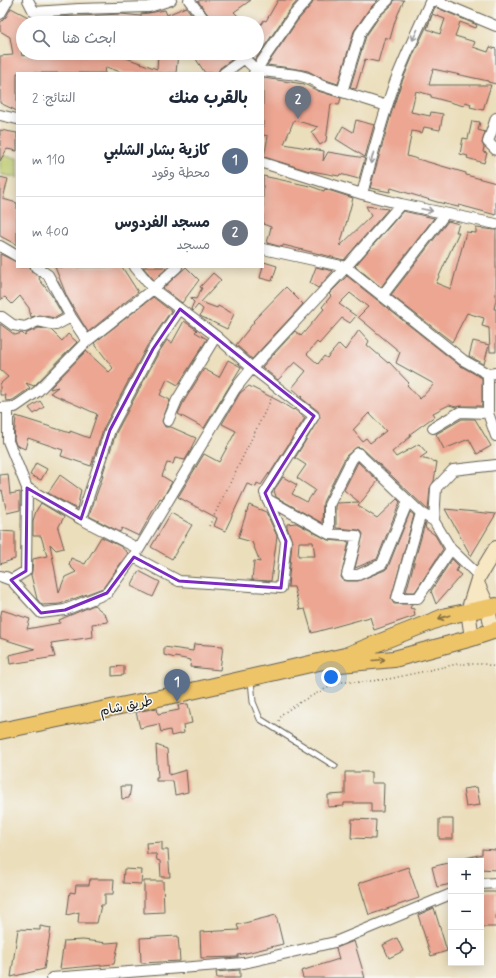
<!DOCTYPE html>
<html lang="ar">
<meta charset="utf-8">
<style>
body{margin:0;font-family:Mynerve,"Playpen Sans Arabic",sans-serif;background:#f6f6f7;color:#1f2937;direction:rtl}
.controls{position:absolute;right:12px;bottom:12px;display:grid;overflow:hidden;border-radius:0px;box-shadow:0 2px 10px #0003}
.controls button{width:36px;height:36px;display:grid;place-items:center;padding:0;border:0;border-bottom:1px solid #e0e1e3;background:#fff;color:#1f2937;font:20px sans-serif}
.you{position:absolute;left:331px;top:677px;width:14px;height:14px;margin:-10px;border:3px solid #fff;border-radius:50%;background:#1a73e8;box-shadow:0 0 0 6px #1a73e833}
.badge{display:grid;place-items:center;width:26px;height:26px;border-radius:50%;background:#db2777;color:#fff;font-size:13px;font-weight:700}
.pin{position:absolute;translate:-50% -33px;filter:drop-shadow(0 1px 2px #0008)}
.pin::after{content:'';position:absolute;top:21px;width:14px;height:12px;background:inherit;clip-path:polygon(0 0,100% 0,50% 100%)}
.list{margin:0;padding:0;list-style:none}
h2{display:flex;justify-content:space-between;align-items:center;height:52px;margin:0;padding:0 16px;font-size:17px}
h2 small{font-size:13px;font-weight:400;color:#747a83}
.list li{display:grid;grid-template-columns:26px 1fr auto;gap:12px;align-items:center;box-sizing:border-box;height:72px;padding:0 16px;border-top:1px solid #e0e1e3}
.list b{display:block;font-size:15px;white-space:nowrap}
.list p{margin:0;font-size:13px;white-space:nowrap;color:#747a83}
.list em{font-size:13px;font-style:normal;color:#747a83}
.icon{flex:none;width:22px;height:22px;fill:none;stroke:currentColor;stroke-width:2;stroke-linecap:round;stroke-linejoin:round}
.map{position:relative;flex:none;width:496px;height:978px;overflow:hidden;direction:ltr}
.search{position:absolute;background:#fff;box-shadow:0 2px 10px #0003;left:16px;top:16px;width:248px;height:44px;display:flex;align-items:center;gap:10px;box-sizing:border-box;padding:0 14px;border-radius:22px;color:#747a83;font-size:15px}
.panel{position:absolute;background:#fff;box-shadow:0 2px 10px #0003;left:16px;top:72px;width:248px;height:196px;border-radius:0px;direction:rtl}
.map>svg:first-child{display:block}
</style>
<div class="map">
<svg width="496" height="978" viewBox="0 0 496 978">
<rect width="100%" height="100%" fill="#f6f6f2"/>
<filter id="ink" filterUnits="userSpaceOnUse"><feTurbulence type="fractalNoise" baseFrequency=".025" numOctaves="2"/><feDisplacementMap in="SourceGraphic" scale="8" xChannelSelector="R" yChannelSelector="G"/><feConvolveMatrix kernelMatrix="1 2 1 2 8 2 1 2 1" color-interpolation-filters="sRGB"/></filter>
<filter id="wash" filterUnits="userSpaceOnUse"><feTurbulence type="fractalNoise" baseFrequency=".012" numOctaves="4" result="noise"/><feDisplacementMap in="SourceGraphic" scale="16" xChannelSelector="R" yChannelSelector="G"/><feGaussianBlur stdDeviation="0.9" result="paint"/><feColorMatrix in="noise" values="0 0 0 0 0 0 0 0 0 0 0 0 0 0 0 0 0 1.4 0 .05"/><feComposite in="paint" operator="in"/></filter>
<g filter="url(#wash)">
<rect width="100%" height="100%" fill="#ebdebb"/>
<path fill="#bac768" stroke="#6b7242" d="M0,155L17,158V178L0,174Z"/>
<g id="blocks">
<path fill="#eca692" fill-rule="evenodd" d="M202,0H251L234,12L245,23H214L198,1Z
M278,0H298L288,12L255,60L249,53H257V30L264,20L266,21Z
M313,0H378L369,9L354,31L338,84L323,79L308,71L291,68L267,65L298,20L312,4Z
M394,0H404L395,21L390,39L385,37L378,62L365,59L356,89L350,88L366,36L379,17L393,4Z
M186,7L195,19L187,23H47V18L57,17L121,14L141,16V14L149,13L165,10L167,15Z
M435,7L477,25L476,28L460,22L455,36L475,42L473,47L488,52L490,47L496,49V84L488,82V81L433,69L429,85H491L483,110L470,107L471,104L466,102L464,106L431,97V95L416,91L411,112L430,116L431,112L443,114L440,130L424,127L422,133L412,131L407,156L466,173V175L496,183V215L459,205L458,207L437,202L391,188L390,192L370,188L392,111L401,84L414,53L432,15L427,29L440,34L445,19L432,14Z
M11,8L28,17L24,23H23V36L20,41L22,56L34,53H112L157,69L158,53H178L176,73H124L106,67L105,73H17V111L0,103V56L13,55L10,37L0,31V23L6,17Z
M192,53H233L234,58L220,68L218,73H205Z
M263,78L304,84L318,91L341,98L339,105L331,104L326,141L320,145L311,132L318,127L294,120L284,144L324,151L323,161L328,152L365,158L359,179L340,174L339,176L306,170L264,157L268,136L263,135Z
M356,120L374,125L365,157L336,139L343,126L353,132Z
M472,121L480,122L478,130L485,132L482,143L484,147L483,152L487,153L484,163L467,158L468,156L460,154L463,138L468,139Z
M0,130L17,133V151L7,149L0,161Z
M263,176L310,186L324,191L325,189L353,198L340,246L371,216L366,206L388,209L344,260L283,245L282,247L267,243L271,227L263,224Z
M0,177L8,179L3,199L17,203V245L0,236Z
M403,211L434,218L381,287L355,266Z
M448,221L459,224L456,232H459L436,283L451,289L466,232L476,233V228L496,230V300L494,309H496V352H490L489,328L482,326L484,318L467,313L452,342L391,295Z
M0,254L17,262V267H30L32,272L40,277L39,279L52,296L62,314L55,318L39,315L31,317L29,308L20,296L12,304L5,297L0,300Z
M264,262L277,266L272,281L260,278Z
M55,267H122L138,292L88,332L67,297Z
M143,267H164L166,269L154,280Z
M186,267L199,280L182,303L163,288Z
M316,267L333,271L318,288L310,283Z
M213,273L221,280L201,302L217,308L218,306L234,314L227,329L200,316L203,309L198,305L193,311L191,309L194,302L190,298L196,299L202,288L200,287Z
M347,276L459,365L482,378V406H460L456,407L449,405L433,413L435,416L410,434L411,436L392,452L396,457L419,444L427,453L420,458L437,462L434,481L430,488L428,510L362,448L357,447L346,456L323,502L322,523L276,497L274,490L283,477L297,485L292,494L307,502L315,490L297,478L306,465L295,458L320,417L318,411L301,398L302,397L292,388L306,371L295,362L278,380L262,367L295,331L301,336L324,309L322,307L331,296L329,294ZM350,293L368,307L358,317L400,352L396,363L434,384L420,399L407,385L409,383L389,362L388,363L367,345L369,341L359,330L345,350L339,344L327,358L324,356L318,364L307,354L317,342L319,344L342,318L350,323L356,316L339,304ZM369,413L386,431L370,443L366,438L362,441L353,430Z
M286,287L303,304L252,359L236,345L254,322L253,321Z
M153,297L171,311L147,346L104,427L91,466L61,456L63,450L28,438L25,449L16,445L14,439L16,416L70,433V431L89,438L97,414L50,393L58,387L50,389L51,387L86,351L109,372L113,368L94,343Z
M184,321L197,330L195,332L207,339L178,385L167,379L160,395L170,400L162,421L165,427H171L196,438L191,448H192L185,460L175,458L173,464L167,463L162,476L172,482L162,499L160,498L139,536L122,528L120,532L89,516L103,476H102L116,433L159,352L167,340L172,343Z
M0,324L15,335L22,333L25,336L27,333L39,328L51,330L62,341L68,334L77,342L34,386L26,383L30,388L13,400L6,401L5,395H0V384L8,377L0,370Z
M473,341L489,345L484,364L469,356Z
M228,360L241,367L204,428L178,414L183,403L204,369L219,377Z
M249,386L279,401L293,410L294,409L305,418L269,475V473L261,485L257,483L256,487L247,484L225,531L214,526L217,518L178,497L204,454L219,462L236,431L222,424L240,393Z
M40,401L44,407L34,414L29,408Z
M462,419H475L491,446L477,454L469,439L444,449L436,434Z
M358,462L378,481L358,506L377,518L397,499L400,502L377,559L355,568L363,534L361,531L358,530L336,528V507L337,503L359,502L344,490Z
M36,463L47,469L41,480L30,475Z
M8,474L10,494L20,492V510L7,513L2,490L0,491V475Z
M60,475L81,490L77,509L48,493Z
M41,503L64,517L58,528L64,548L56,550L50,544L59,592L65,577L76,572L69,565L71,558L85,564L101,537L120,546L128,553L103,588L60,604L42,605L37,599L31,575L32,571L33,559L47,556L41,536H33V521L36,511Z
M249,505L266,512L277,536L271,581L252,580L254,561L260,562L252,542L238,538Z
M445,509L496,514L471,556L466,547Z
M410,512L414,515L391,599L394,604H412L410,608L414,609L415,616L374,630L370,617L312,633L305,609L300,610L294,587H288L292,542L287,527V524L296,523L328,540L349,542L341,577L343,580L347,581H358L385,570L388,567ZM299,542H313L315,556H298Z
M171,513L192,525L172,559L151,547Z
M425,523L426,524L425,528L435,535L443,549L415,592H406Z
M0,531L15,532V559L0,564Z
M452,559L459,566L456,571L461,575L436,604L431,591Z
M139,571L160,582L153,597L131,586Z
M94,605L105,614L108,622L92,624L93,637L51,643L55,657L10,664L9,655L35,649L0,638V618L2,610L30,619L27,629L60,623L59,620Z
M194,644L223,646L220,670L190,667L191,660L175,657V658L164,655V647L193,651Z
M124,666V675L112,676V667Z
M188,704L192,723L183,725L184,733L171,736L170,730L161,732L159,724L140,728L136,712L157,708L158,714L179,710L178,705Z
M156,745L167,749L169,775L186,770L188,792L175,795L173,781H156V778H158Z
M345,772H371V783H384L383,812H371V803H344V806L328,807V795L345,794Z
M121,786H131L129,798L122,799Z
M477,787L480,805L466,807L463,789Z
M352,819L376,820L375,839L351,838Z
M439,819H453V839H439Z
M162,842V850H168L170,877H161L160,861L157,860L156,854H147L146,843Z
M482,849L496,850V870L481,869V861H466V858L482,854Z
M451,862V884L437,887L432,867Z
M408,867L419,898L369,915L359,883Z
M124,869L142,870L141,884L123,883Z
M90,879H114L113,894H105V905H101L97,923H78L79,912L67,915L70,892L75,893L76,885H89Z
M144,881H163L164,912L144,913Z
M481,892H496V927H481Z
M434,908L447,951L431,956L418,915Z
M276,915L283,944L238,955V957L201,958L200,932L239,930L237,925Z
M40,926L51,928L44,969L11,977L18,929L40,930Z
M178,936L180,961L141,963L140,938Z
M397,938L403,951L389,958L383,945Z
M83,940L107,943L119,942L114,964L60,969L64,941Z
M354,941L365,978H303L301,971L339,959L336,948Z
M240,970V978H217L216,972Z"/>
</g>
</g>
<g filter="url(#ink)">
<use href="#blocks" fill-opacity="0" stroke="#646054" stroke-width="1"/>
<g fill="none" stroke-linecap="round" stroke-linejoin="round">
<defs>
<path id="service" d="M251,680L253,702L260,719L335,766"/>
<path id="minor" d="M28,0L34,12L79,9L149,7L171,0
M189,0L207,23
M434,0L496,26
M0,14L8,0
M239,53C245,58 252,68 258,70C278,75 304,71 320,85L387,106
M224,73L245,58
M254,73L293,16L307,0
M342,92L360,33L374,13L388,0
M0,115L17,119
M496,118L488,142L496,150
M263,163L362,194L401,204L496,224
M362,194C372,156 382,118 395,82C406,54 419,27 431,0
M0,246L17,256
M263,249L346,267L463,360L488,374L496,373
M36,267L48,275L71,317L87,341
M382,296L445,214
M0,317H2L13,325L25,327L38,321L56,325L71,317
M488,374V413L496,436
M0,408L15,407L38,391L87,341L153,289L177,267
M168,421L177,400L216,336
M433,428L460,412L488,413
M27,488L81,519L139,549
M267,499L329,534V505L352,459L358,453L421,513L434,521L436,488L453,470L496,465
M421,513L397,598H418L451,549
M81,519L110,430L153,349L180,309
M434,521L451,549L479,576
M329,534L357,536L347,575H358L382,564L408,501
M134,557L179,581L281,588L286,541L265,493L314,416L252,368L216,336L153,289L135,267
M0,576L11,580L41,613L65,610L107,593L139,549L235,389L252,368L346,267L401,204
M6,577L11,580L26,571L27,488L8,441V408
M481,884L496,883
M52,978L244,963L335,942L451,894"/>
<path id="secondary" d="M477,583L488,607L492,631
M472,638L468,611L479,576L496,548"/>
<path id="primary" d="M340,664L394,659L472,638L496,630
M0,731L183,693L345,656L446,616L496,606"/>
</defs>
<use href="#service" stroke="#646054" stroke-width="7"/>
<use href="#minor" stroke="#646054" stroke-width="12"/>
<use href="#secondary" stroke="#646054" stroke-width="16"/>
<use href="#primary" stroke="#646054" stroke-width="18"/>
<path stroke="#646054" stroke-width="1.5" stroke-dasharray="1 3" stroke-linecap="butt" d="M209,526L273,395
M279,721L282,714L302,701L323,690L341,682H362L389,679L457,664H484L496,667"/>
<use href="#service" stroke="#fff" stroke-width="5"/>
<use href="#minor" stroke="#fff" stroke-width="10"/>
<use href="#secondary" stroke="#f8e7c3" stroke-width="14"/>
<use href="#primary" stroke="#eec469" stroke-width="16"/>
</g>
<defs><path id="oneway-shaft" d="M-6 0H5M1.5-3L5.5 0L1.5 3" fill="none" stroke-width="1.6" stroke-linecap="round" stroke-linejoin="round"/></defs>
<g stroke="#999">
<use href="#oneway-shaft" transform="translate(415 35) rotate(115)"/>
<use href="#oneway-shaft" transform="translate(372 158) rotate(105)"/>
<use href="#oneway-shaft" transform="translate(427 210) rotate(12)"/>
</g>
<g stroke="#857042">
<use href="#oneway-shaft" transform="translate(444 617) rotate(162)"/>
<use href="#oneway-shaft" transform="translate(379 660) rotate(-5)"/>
</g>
</g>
<path fill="none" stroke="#7b2cbf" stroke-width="3" stroke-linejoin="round" d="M180,309L314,416L265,493L286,541L281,588L179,581L134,557L107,593L65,610L41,613L11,580L26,571L27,488L81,519L110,430L153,349Z"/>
<g text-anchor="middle" stroke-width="3" stroke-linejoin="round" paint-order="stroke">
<g font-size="13" fill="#1c1c1c" stroke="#f6f6f2">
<text transform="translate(126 705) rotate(-12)" y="5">طريق شام</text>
</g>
</g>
</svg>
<div class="controls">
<button>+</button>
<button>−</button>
<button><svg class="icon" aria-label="locate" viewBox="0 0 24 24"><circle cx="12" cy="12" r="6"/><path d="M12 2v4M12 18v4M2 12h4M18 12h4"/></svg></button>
</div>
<div class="you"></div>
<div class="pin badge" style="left:177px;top:702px;background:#5c6f8a">1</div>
<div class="pin badge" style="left:298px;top:119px;background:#6b7280">2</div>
<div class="search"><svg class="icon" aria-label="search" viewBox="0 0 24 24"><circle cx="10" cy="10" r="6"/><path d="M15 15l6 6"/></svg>ابحث هنا</div>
<section class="panel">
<h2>بالقرب منك<small>النتائج: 2</small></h2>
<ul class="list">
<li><span class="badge" style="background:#5c6f8a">1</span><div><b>كازية بشار الشلبي</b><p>محطة وقود</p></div><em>110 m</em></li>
<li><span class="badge" style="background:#6b7280">2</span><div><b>مسجد الفردوس</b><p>مسجد</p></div><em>400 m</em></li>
</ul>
</section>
</div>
